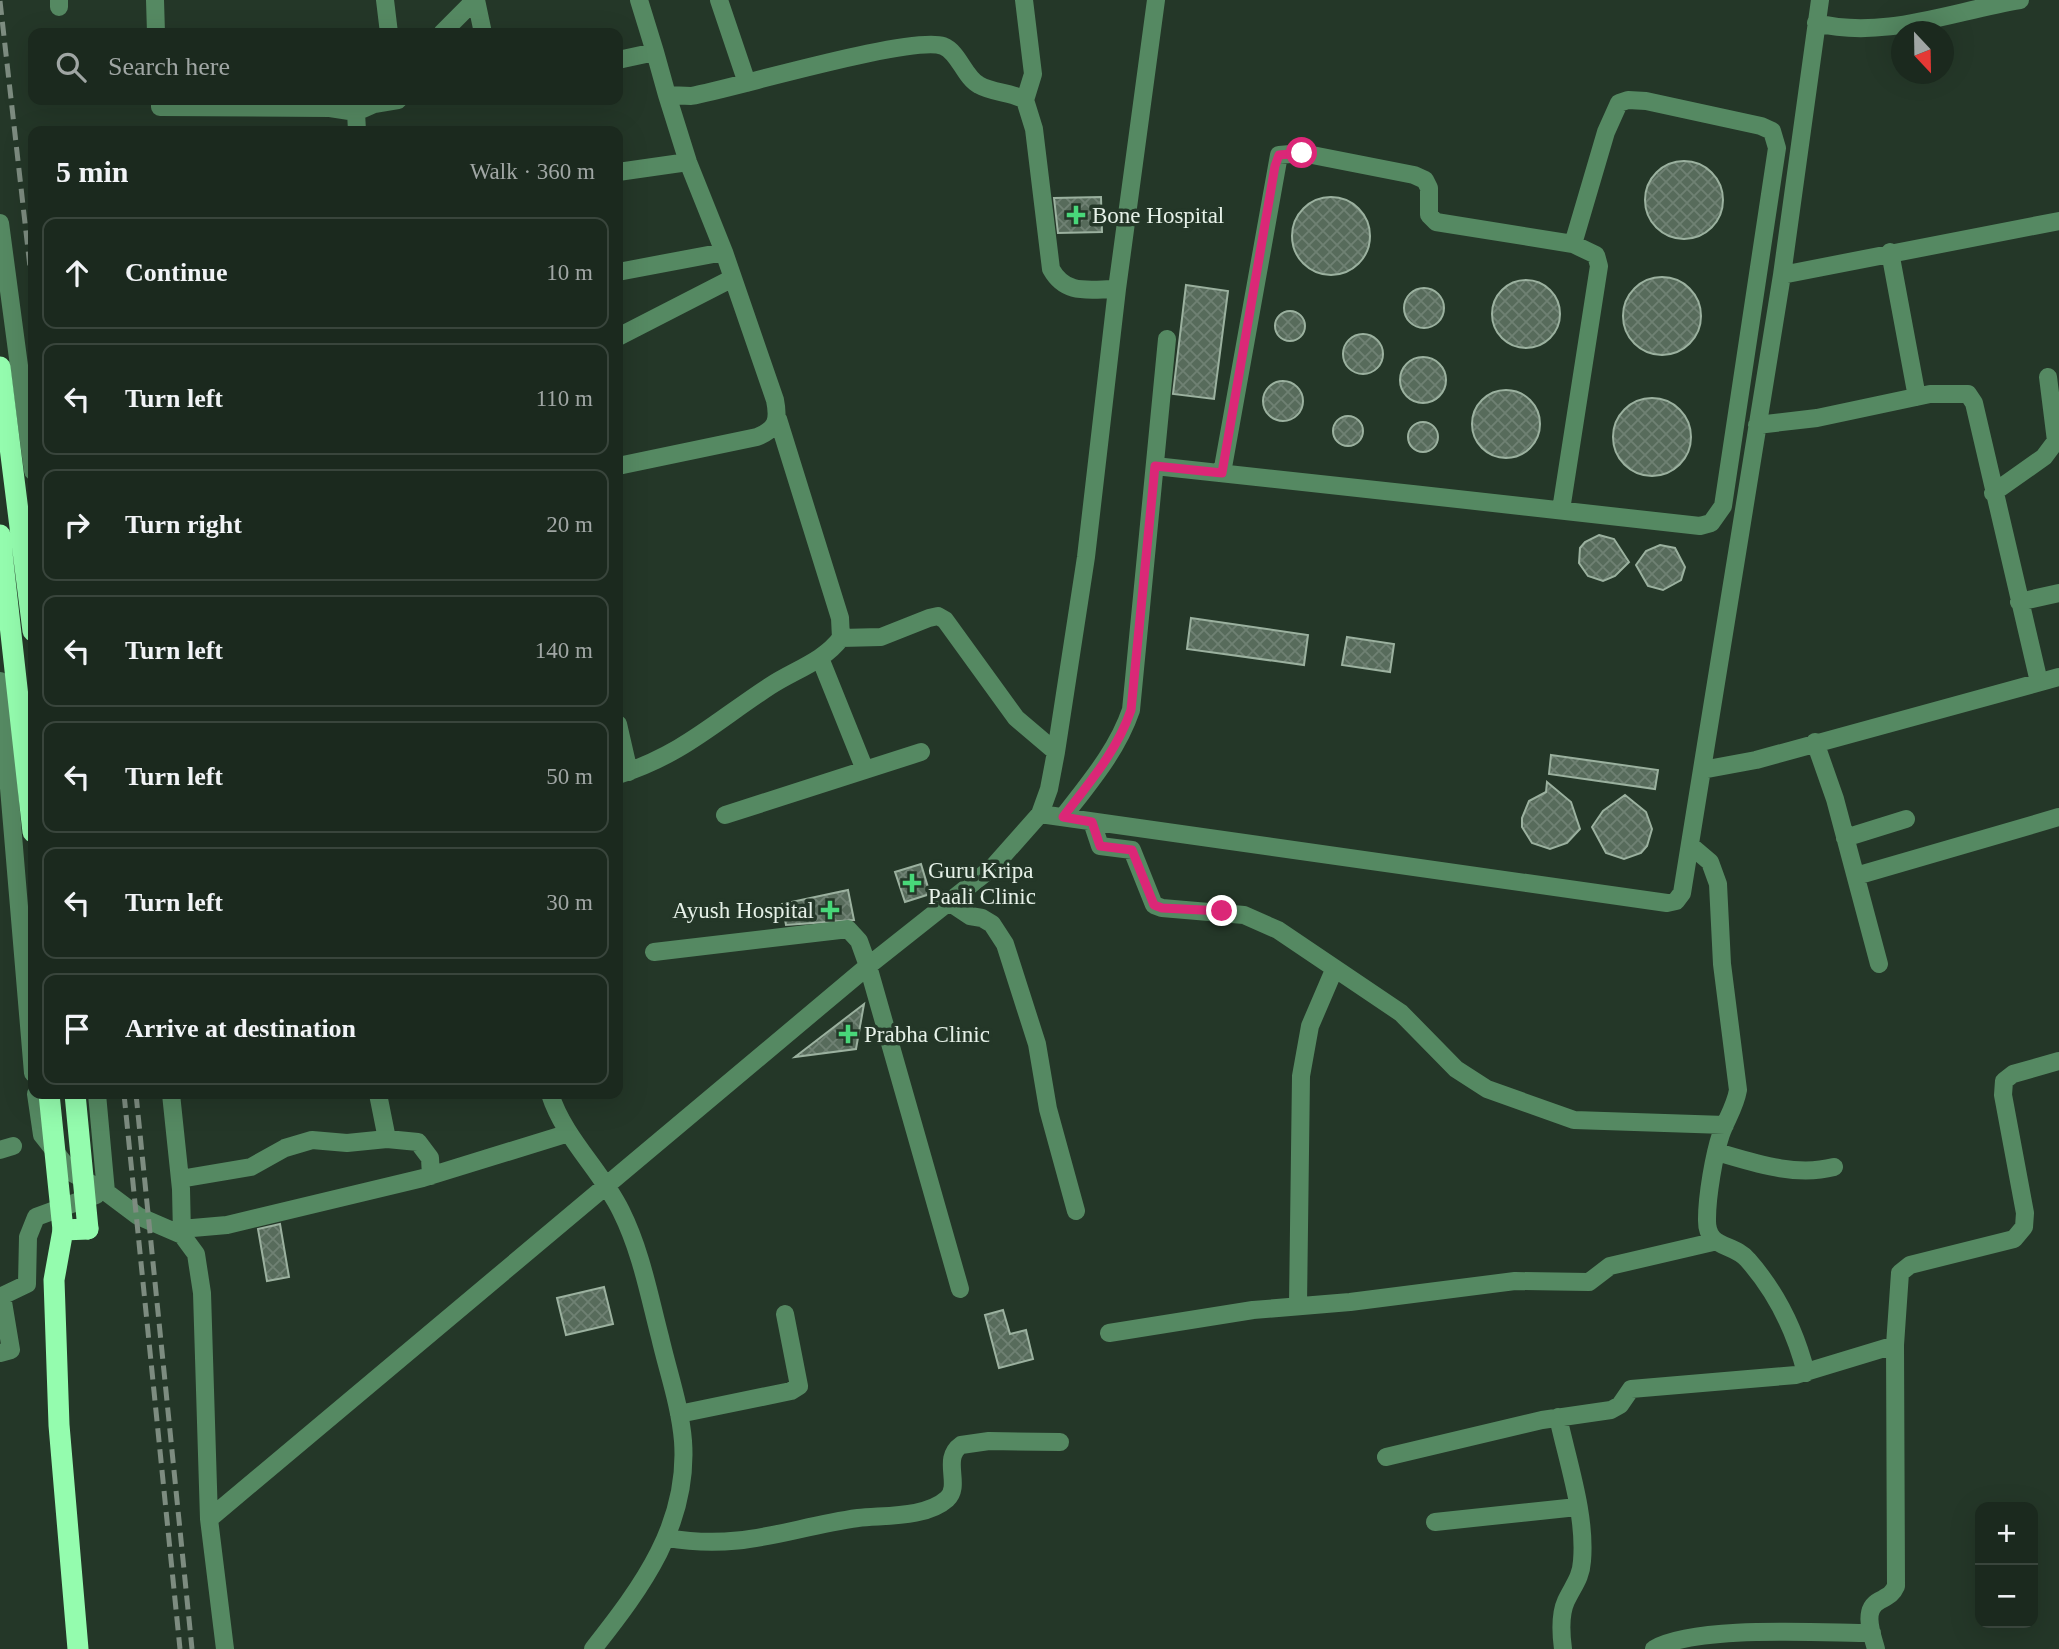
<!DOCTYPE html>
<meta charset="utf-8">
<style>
body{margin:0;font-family:"Times New Roman",serif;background:#28352b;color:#f1f3f6}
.controls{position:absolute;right:21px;bottom:21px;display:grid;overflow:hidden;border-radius:14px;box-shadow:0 7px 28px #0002}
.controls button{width:63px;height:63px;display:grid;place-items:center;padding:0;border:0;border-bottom:2px solid #39453c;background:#1b291e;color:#f1f3f6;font:35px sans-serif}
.compass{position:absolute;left:1891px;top:21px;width:63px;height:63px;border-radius:50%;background:#1b291e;box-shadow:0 7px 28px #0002;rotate:158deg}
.stop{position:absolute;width:21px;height:21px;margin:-16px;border:5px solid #db2777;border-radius:50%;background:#fff}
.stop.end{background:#db2777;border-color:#fff;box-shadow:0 2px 7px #0008}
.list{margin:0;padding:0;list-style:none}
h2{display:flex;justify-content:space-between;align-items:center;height:91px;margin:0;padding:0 28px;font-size:30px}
h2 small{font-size:23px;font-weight:400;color:#a0a6a4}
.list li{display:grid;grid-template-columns:46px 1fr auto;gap:21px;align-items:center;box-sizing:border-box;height:112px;margin:0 14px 14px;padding:0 14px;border:2px solid #39453c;border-radius:14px}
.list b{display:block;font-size:26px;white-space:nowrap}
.list em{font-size:23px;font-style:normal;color:#a0a6a4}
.icon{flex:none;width:38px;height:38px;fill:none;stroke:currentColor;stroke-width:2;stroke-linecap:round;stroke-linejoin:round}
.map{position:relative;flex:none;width:2059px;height:1649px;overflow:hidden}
.search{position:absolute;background:#1b291e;box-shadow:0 7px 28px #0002;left:28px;top:28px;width:595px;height:77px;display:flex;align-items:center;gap:18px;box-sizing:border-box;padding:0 24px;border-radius:14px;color:#a0a6a4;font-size:26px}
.panel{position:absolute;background:#1b291e;box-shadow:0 7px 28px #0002;left:28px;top:126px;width:595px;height:973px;border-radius:14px}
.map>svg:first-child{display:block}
</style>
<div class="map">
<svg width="2059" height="1649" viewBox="0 0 2059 1649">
<defs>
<pattern id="building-cross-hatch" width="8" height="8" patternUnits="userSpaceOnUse" patternTransform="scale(1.75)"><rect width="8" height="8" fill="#576b5b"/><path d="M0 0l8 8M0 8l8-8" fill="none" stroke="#6f8173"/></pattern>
</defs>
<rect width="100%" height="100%" fill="#243728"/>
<path fill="url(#building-cross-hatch)" stroke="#9bb19f" stroke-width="2" d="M1645 200a39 39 0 1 1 78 0a39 39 0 1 1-78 0Z
M1292 236a39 39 0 1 1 78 0a39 39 0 1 1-78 0Z
M1101,197L1102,232L1058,233L1054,198Z
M1623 316a39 39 0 1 1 78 0a39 39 0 1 1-78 0Z
M1492 314a34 34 0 1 1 68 0a34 34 0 1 1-68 0Z
M1186,285L1228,291L1214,399L1173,394Z
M1404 308a20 20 0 1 1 40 0a20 20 0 1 1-40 0Z
M1275 326a15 15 0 1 1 30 0a15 15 0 1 1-30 0Z
M1343 354a20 20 0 1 1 40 0a20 20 0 1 1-40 0Z
M1400 380a23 23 0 1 1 46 0a23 23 0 1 1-46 0Z
M1263 401a20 20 0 1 1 40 0a20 20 0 1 1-40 0Z
M1472 424a34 34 0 1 1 68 0a34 34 0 1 1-68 0Z
M1613 437a39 39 0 1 1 78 0a39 39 0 1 1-78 0Z
M1333 431a15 15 0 1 1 30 0a15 15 0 1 1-30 0Z
M1408 437a15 15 0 1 1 30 0a15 15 0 1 1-30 0Z
M1599,535L1614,539L1629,562L1615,576L1603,581L1588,576L1579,563L1580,548L1585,542Z
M1660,545L1675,548L1685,567L1681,580L1663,590L1648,586L1636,565L1646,551Z
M1191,618L1308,635L1304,665L1187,649Z
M1347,637L1394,644L1390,672L1342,665Z
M1551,755L1658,770L1655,789L1549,774Z
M1547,782L1571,802L1580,829L1567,843L1550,849L1532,843L1522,827V818L1529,801L1546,792Z
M1625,795L1646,812L1652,829L1647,846L1641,853L1624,859L1606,853L1592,827L1603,811Z
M921,864L930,894L905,902L895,872Z
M848,890L854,920L786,925L782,904Z
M864,1004L856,1049L795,1057Z
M280,1224L289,1277L267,1281L258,1229Z
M604,1287L613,1324L566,1335L557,1298Z
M1003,1310L1010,1334L1026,1330L1033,1359L999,1368L985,1315Z"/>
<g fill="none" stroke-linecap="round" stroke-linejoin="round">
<path stroke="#558962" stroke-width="18" d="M59,0V7
M155,0L156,33
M385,0L389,33
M476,0L483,33
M639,0L655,52
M719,0L747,83
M1024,0L1033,74L1025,100
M1816,23C1884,40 1953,11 2020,0
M442,33L475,0
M618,60L655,52L667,95L691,96C735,88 912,35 943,46C959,52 964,77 979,85C993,93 1011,92 1025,100L1034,129L1051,269C1066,296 1089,289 1117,289
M160,100V107L330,108L356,112
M357,131L356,112L374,104L398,100
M618,172L688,162
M0,223L33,471
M1890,252L1917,397
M618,272L724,252
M1782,275L2059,221
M618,337L733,278
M1757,425L1817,418L1930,394H1968L1974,403L2039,682
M618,466L757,437C777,429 779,420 775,400L724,252L688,162L667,95
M1155,466C1337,486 1518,505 1700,526L1711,523L1723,506L1777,148L1772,131L1761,126L1646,101L1628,100L1619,103L1606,132L1573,244L1436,222L1429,215V188L1425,180L1414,175L1302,153L1279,155L1222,473
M1993,493L2044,457L2056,441L2048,377
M1561,510L1599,266L1596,255L1573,244
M2019,602L2059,593
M841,638L881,637L929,618L938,616L945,620L1016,718L1056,752
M820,658L865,770
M0,681L33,1073
M618,724L629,772
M1815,742L1835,799L1879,964
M1702,770L1756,760L2059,677
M618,775C682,755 716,721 770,686C794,670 823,662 841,638L840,618L778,419
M1040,814L1667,903L1676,901L1682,893L1782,275L1820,0
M725,815L921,752
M1063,817C1089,783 1117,751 1131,710L1167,339
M1092,822L1100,846L1132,850L1154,905L1162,908L1244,915L1278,930L1401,1013L1456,1069L1487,1089L1574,1120L1725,1125
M1845,838L1906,819
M1690,845L1710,862L1718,884L1722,964L1738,1090C1735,1107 1727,1118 1721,1134C1714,1155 1707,1196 1707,1219C1706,1250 1733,1242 1748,1260C1777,1293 1795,1330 1806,1373
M1856,876L2059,817
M949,902L970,916L982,918L992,924L1005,944L1037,1044L1048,1109L1076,1211
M654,952L840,930L848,929L859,941L868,966L960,1289
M36,1094L42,1135L72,1173L106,1192L138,1216L182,1235L196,1254L202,1293L209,1519L225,1649
M97,1094L106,1192
M171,1094L181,1189L182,1235
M378,1094L387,1139
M550,1094C564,1138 601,1170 621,1211C641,1251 649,1295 660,1337C668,1372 680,1405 683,1441C689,1524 642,1587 593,1649
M0,1150L13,1146
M1717,1152C1755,1163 1795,1177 1834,1167
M180,1179L251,1167L285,1148L312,1140L347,1143L387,1139L418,1142L430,1158L431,1176
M181,1229L227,1225L423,1178L569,1133
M1298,1305L1301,1076L1310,1026L1334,970
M1109,1333L1253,1310L1350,1302L1515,1281L1589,1282L1610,1266L1713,1242
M0,1353L11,1350L2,1296L27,1284L28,1237L36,1217L96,1195
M679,1414L791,1391L799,1386L785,1314
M1558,1417C1568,1463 1586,1515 1582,1561C1581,1578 1573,1586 1566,1601C1560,1614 1561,1634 1563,1649
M1386,1457L1542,1420L1611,1410L1620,1405L1631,1389L1796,1375L1895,1345
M209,1519L868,966L993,867L1040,814L1049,789L1056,752L1086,557L1117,289L1156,0
M1435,1522L1577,1507
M667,1538C744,1551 787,1528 858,1518C884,1515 926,1518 947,1499C962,1485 941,1459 961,1445L989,1441L1060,1442
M1654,1649C1696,1625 1820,1633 1872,1633
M1876,1649C1872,1634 1862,1610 1879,1601C1888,1596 1892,1595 1896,1586L1895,1345L1900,1273L1910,1265L2014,1239L2024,1227L2025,1213L2003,1095L2004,1081L2013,1074L2059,1061"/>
<path stroke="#94fcae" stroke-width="21" d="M0,367L33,631
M0,535L33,832
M78,1649L59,1425L54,1280L63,1230L88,1229"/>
<path stroke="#7d8c80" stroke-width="5" stroke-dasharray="14 7" stroke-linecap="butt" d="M0,1L33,294
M124,1094L180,1649
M136,1094L192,1649"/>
<path stroke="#94fcae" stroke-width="21" d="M49,1094L63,1230
M75,1094L88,1229"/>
</g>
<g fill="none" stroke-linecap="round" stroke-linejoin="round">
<path stroke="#db2777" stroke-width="9" d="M1222,911L1162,908L1154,905L1132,850L1100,846L1092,822L1063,817C1089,783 1117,751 1131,710L1155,466L1222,473L1275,166L1279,155L1302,153"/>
</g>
<g fill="#48d779" stroke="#243728" stroke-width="2.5">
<path d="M1072.5 204.5h7v7h7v7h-7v7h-7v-7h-7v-7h7z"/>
<path d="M908.5 872.5h7v7h7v7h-7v7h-7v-7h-7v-7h7z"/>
<path d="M826.5 899.5h7v7h7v7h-7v7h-7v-7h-7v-7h7z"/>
<path d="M844.5 1023.5h7v7h7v7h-7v7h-7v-7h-7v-7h7z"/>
</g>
<g text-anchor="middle" stroke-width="7" stroke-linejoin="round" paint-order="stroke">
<g font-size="23" fill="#e6f1e8" stroke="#243728" text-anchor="start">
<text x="1092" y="223">Bone Hospital</text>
<text x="928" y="878">Guru Kripa<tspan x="928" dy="26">Paali Clinic</tspan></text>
<text x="814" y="918" text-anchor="end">Ayush Hospital</text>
<text x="864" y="1042">Prabha Clinic</text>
</g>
</g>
</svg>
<div class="controls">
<button>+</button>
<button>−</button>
</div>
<svg class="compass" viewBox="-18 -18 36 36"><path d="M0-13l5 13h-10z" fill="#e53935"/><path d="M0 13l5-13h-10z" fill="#a0a6a4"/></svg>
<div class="stop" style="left:1302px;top:153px"></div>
<div class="stop end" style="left:1222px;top:911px"></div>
<div class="search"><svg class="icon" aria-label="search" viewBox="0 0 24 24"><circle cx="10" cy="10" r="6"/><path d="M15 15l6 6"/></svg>Search here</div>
<section class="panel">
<h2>5 min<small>Walk · 360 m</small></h2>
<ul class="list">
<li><svg class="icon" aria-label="ahead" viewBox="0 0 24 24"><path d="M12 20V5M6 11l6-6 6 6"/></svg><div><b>Continue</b></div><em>10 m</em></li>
<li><svg class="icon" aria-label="left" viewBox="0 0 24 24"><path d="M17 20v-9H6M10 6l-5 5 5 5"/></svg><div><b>Turn left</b></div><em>110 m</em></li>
<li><svg class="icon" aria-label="right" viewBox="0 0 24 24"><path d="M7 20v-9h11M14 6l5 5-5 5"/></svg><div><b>Turn right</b></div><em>20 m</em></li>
<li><svg class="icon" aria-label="left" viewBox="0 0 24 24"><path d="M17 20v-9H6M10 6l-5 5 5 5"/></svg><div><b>Turn left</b></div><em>140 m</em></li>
<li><svg class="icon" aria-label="left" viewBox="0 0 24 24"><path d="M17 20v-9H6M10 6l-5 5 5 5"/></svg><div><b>Turn left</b></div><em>50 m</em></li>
<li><svg class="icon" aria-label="left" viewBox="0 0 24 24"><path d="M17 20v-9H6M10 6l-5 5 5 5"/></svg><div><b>Turn left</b></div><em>30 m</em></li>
<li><svg class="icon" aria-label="arrive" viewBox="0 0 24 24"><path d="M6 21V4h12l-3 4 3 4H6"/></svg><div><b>Arrive at destination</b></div></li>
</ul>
</section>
</div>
